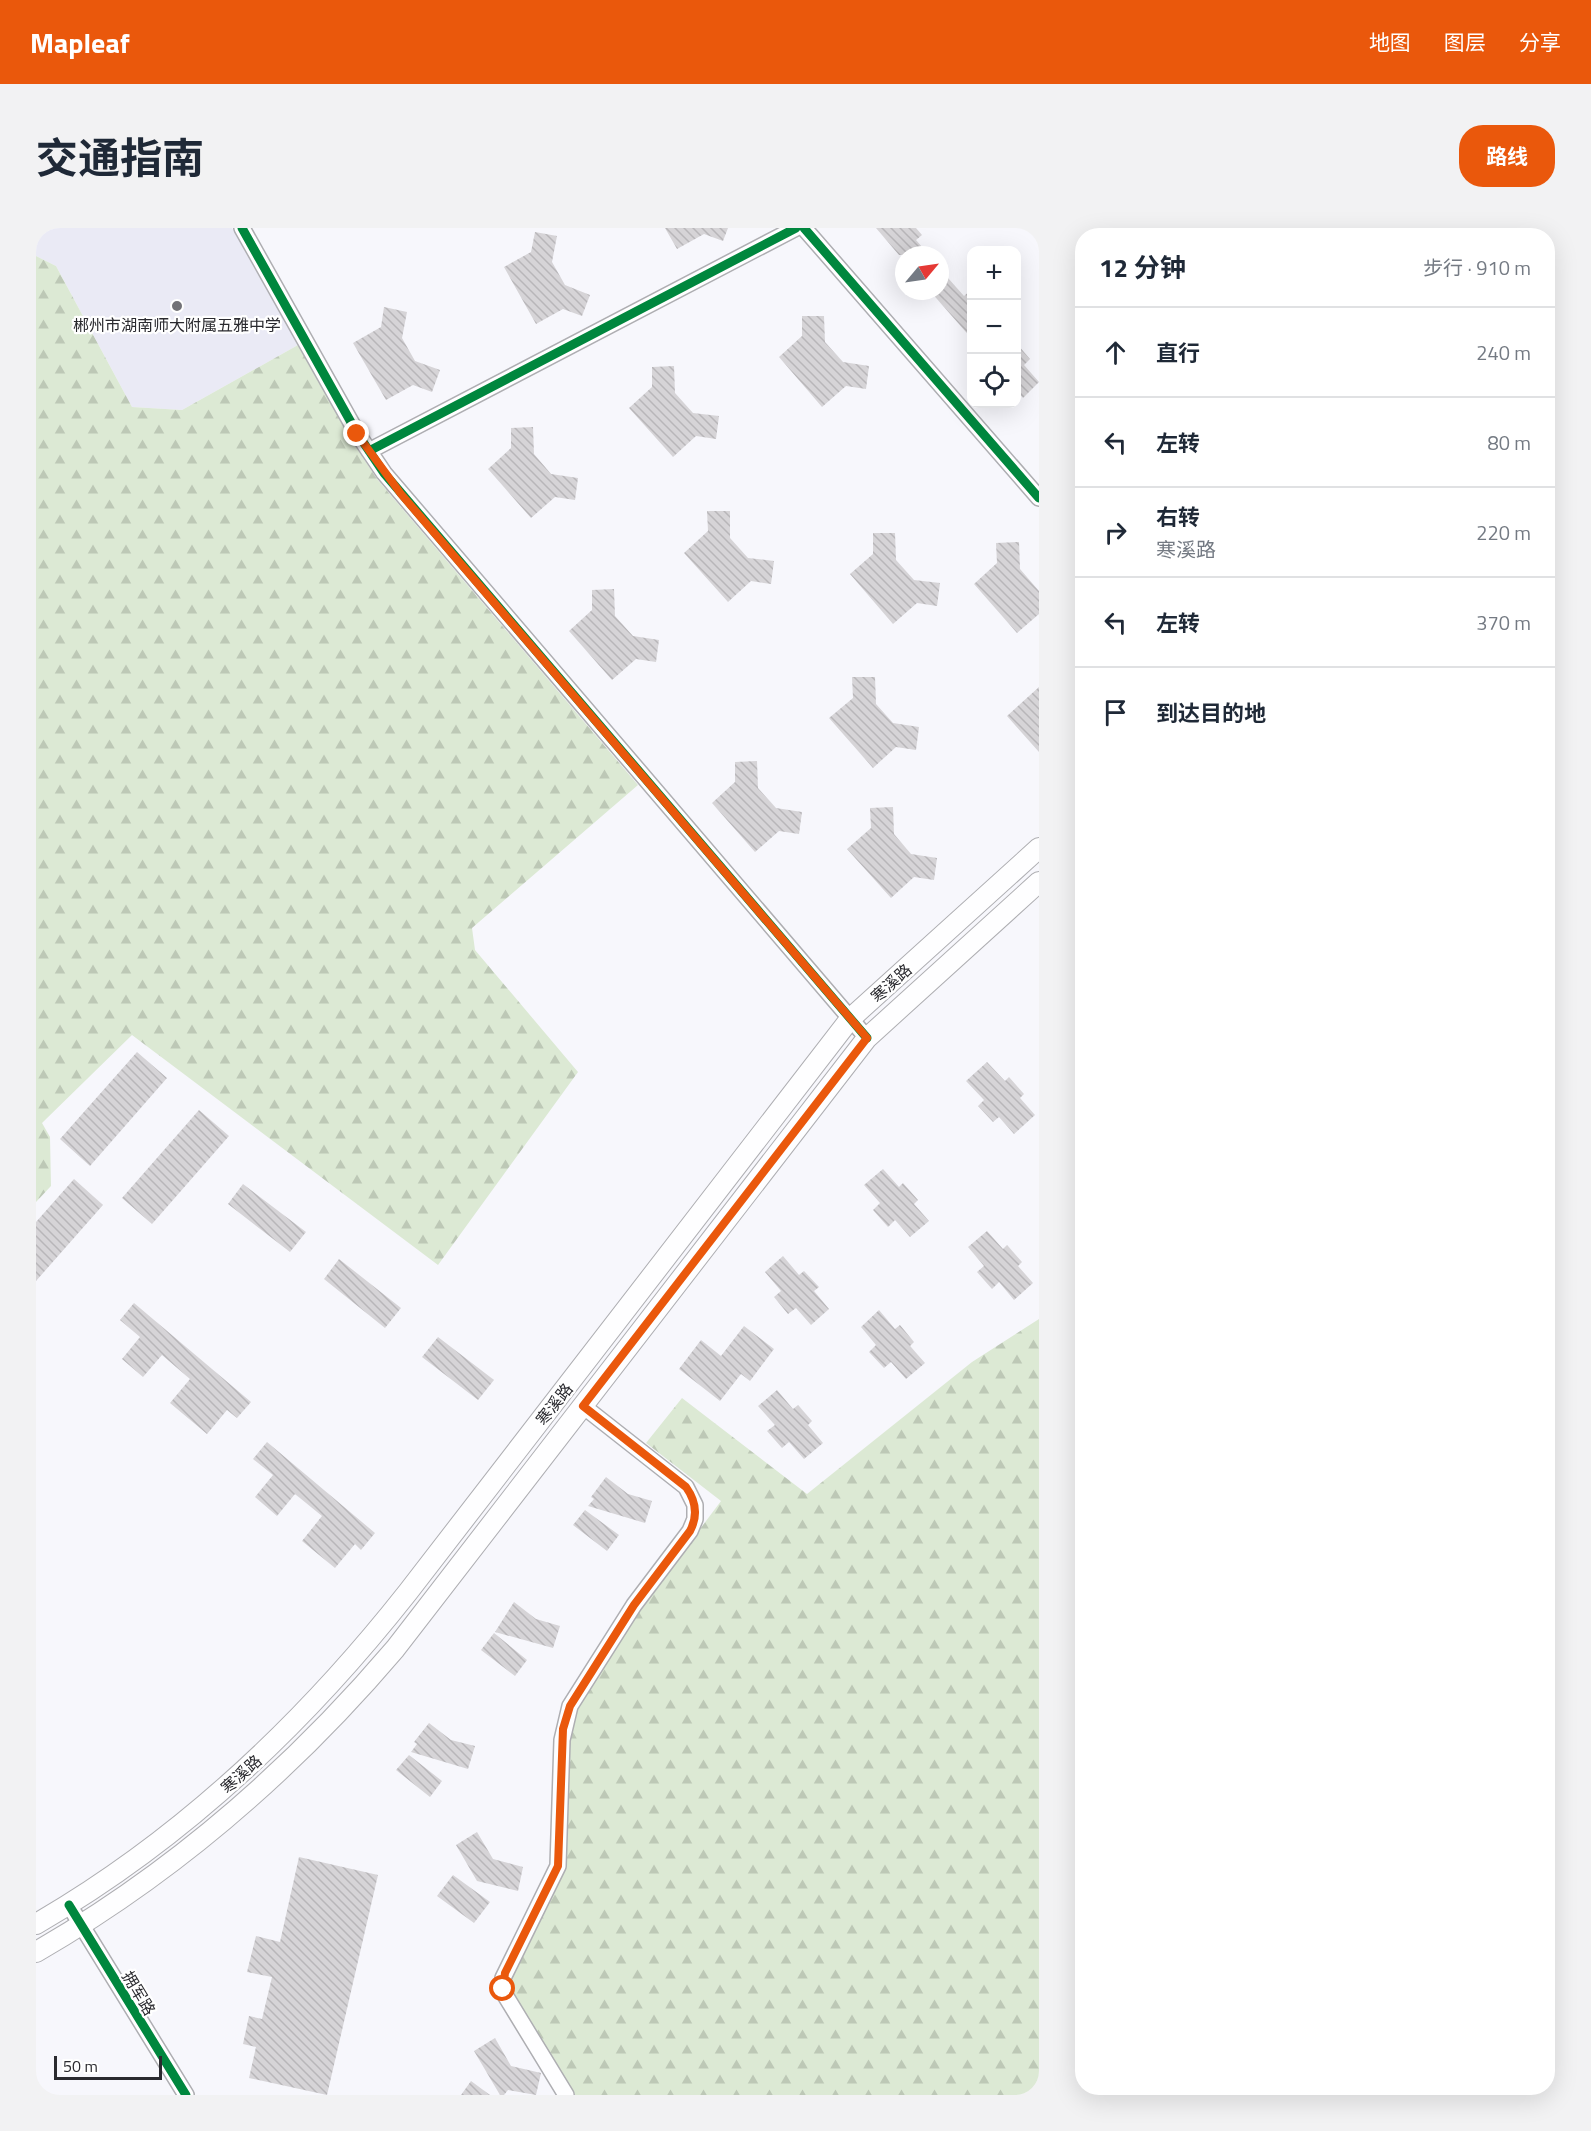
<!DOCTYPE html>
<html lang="zh">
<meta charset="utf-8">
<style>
body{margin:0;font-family:"Titillium Web","Noto Sans SC",sans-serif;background:#f2f2f3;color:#1f2937}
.controls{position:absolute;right:18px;top:18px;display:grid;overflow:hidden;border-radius:12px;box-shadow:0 6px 24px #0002}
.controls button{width:54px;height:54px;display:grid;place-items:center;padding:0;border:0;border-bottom:2px solid #e0e1e3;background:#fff;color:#1f2937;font:30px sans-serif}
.compass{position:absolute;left:859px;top:18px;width:54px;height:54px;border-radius:50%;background:#fff;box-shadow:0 6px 24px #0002;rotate:61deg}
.scale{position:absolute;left:18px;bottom:15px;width:108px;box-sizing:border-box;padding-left:6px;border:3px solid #2a2a2f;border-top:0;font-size:16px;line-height:21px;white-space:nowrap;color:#2a2a2f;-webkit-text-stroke:4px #fff;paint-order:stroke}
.stop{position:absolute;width:18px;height:18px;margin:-14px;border:4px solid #ea580c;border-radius:50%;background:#fff}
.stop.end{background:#ea580c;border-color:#fff;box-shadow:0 2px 6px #0008}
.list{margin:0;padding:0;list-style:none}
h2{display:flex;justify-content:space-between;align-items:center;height:78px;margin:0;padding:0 24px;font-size:26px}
h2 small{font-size:20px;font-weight:400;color:#747a83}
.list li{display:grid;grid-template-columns:39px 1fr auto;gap:18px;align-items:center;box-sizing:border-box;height:90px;padding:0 24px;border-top:2px solid #e0e1e3}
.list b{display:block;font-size:22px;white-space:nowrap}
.list p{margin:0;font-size:20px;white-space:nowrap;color:#747a83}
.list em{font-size:20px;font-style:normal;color:#747a83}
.icon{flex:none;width:33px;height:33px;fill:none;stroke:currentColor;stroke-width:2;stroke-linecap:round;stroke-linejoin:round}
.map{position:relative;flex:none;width:1003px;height:1867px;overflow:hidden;border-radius:24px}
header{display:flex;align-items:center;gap:36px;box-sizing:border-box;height:84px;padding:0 30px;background:#ea580c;color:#fff}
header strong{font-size:28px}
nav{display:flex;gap:33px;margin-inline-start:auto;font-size:21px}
.intro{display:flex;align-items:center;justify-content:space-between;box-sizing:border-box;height:144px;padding:0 36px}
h1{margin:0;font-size:42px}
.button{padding:15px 27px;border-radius:24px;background:#ea580c;color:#fff;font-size:21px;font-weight:700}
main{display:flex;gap:36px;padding:0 36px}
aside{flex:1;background:#fff;border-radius:24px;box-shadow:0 6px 24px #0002}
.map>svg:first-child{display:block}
</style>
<header>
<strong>Mapleaf</strong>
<nav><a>地图</a><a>图层</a><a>分享</a></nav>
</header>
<div class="intro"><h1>交通指南</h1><a class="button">路线</a></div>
<main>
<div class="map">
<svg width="1003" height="1867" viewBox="0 0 1003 1867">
<defs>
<pattern id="forest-firs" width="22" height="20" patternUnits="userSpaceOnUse" patternTransform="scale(1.5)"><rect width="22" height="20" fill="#dce9d4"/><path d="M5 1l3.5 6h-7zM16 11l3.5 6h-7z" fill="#bdc8b6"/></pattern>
<pattern id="building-back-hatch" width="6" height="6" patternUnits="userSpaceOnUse" patternTransform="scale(1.5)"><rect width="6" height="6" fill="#d6d4d7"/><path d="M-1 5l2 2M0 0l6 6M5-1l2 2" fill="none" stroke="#b8b6b9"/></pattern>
</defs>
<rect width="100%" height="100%" fill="#f7f7fc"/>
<path fill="#eaeaf5" d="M0,0H196L262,117L146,182L96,179L20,38L0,28Z"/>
<path fill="url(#forest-firs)" d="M0,28L20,38L96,179L146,182L262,117L314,210L341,251L602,557L436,700L439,722L542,844L402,1037L96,807L6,895L14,909L15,958L0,974Z
M1003,1091V1867H539L474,1760L475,1748L529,1640L533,1512L540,1481L604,1381L685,1273L610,1215L646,1170L771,1266L936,1134Z"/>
<path fill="url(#building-back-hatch)" d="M629,0H692L687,13L668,6L641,21Z
M840,0H880L886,7L880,12L893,27H863Z
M499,4L521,8L516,34L529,57L554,67L546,88L527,81L500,96L468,39L495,24Z
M912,50L928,68L936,61V111L894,63H904V56Z
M348,79L371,84L366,110L379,133L404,142L396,164L377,157L350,172L317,115L345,99Z
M766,88H788L789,114L807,134L833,138L830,161L810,158L786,179L743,129L766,108Z
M981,116L994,131L988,137L1003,154L987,170L981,163Z
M638,138L639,165L657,185L683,188L680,211L660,208L637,229L593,180L616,159V139Z
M497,199L498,226L515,246L542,250L539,272L519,269L495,290L452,241L475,220V200Z
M671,283H694V310L712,330L738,333L735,356L715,353L692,374L648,325L672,303Z
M837,305H859L860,332L878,352L904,355L901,378L881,375L857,396L814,346L837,326Z
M983,314L984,341L1003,363V386L981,405L938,356L961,335L960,315Z
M578,361L579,388L597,408L623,412L620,434L600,431L576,452L533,403L556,382V362Z
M816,449H839L840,476L857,495L883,499L880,522L860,519L837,540L793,490L817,470Z
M1003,459V524L971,488Z
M721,533L722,560L740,580L766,584L763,606L743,603L719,624L676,575L699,554V534Z
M857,579L858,606L875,626L901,630L898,652L878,649L855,670L811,621L835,600L834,580Z
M101,824L131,850L54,938L24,911Z
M951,834L969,853L973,849L988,866L984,870L999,887L978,906L963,889L957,894L942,878L948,872L930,853Z
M163,882L193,908L116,996L86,970Z
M847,941L863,959L867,955L882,972L878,976L893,993L874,1009L859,992L852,999L837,982L844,975L828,957Z
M38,951L67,977L0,1053V994Z
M207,956L270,1004L254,1024L192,976Z
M951,1003L967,1021L971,1017L986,1034L982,1038L997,1055L978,1072L963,1054L956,1061L941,1044L948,1038L932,1019Z
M747,1028L763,1047L768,1043L783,1059L778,1063L793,1081L775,1097L760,1080L752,1086L738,1069L745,1063L729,1044Z
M303,1031L365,1080L349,1100L288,1051Z
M98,1075L215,1174L201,1190L191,1182L171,1206L134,1175L154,1151L126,1127L107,1149L86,1131L104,1109L84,1092Z
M843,1082L859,1101L864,1097L878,1114L874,1118L889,1135L870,1151L855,1134L848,1140L833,1124L840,1117L825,1099Z
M708,1098L738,1121L714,1153L705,1146L684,1173L643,1141L665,1112L685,1128Z
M402,1109L458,1152L442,1172L386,1129Z
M741,1162L757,1181L762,1177L776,1193L772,1197L787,1215L768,1231L753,1214L746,1220L731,1203L739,1197L722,1178Z
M231,1214L339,1305L325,1322L319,1316L299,1340L266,1313L286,1288L259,1266L241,1288L219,1269L237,1247L217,1231Z
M570,1249L592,1266L616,1273L609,1295L552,1278L558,1271L555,1269Z
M549,1282L583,1307L571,1323L537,1297Z
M478,1374L500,1391L524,1398L517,1420L459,1404Z
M458,1405L491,1432L479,1448L445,1422Z
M393,1495L415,1512L439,1518L432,1541L375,1524L381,1516L378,1514Z
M373,1527L406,1553L394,1569L360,1542Z
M441,1604L457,1631L487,1639L482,1663L441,1653L420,1617Z
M263,1629L342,1647L291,1867L213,1850L220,1819L207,1816L213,1788L226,1791L236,1749L211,1744L220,1708L244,1714Z
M417,1647L454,1674L438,1695L401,1668Z
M459,1810L475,1838L505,1845L500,1867L472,1862L468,1867H464L438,1823Z
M435,1853L454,1867H425Z"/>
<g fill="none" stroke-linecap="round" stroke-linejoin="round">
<defs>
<path id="minor" d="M206,0L321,205L348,245L831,810
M768,0L1003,270
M333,223L760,0
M33,1677L150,1867
M530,1867L469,1767L467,1750L522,1638L526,1512L534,1478L598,1377L654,1303L659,1291V1277L650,1259L547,1178"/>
<path id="major" d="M0,1696C147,1611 268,1496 372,1364L814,791L1003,620
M0,1724C139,1644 256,1542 359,1421L831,810L1003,654"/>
</defs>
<use href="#minor" stroke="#aeaeb2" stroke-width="18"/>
<use href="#major" stroke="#aeaeb2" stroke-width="22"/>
<use href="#minor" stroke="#fefeff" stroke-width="15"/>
<use href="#major" stroke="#fefeff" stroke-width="20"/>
<defs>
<path id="cycleway" d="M206,0L321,205L348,245L831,810
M768,0L1003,270
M333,223L760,0
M33,1677L150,1867"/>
</defs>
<use href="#cycleway" stroke="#fff" stroke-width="13"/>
<use href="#cycleway" stroke="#00873e" stroke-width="9"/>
</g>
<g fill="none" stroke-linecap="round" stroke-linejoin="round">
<path stroke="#ea580c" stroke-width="8" d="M321,206L365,266L831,810L547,1178L650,1259C660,1273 662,1288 654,1303L598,1377L534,1478L527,1501L522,1638L469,1745L467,1761"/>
</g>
<circle fill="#727277" stroke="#fff" stroke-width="2" cx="141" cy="78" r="6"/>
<g text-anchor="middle" stroke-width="4.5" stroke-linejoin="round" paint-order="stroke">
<g font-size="16" fill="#2a2a2f" stroke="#fff">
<text x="141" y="103">郴州市湖南师大附属五雅中学</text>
</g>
<g font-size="16" fill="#2a2a2f" stroke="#fff">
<text transform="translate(855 755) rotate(-42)" y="6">寒溪路</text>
<text transform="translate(518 1176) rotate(-52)" y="6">寒溪路</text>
<text transform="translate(205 1546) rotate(-42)" y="6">寒溪路</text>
<text transform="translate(103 1765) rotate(59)" y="6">拥军路</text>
</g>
</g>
</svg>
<div class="controls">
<button>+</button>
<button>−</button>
<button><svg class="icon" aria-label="locate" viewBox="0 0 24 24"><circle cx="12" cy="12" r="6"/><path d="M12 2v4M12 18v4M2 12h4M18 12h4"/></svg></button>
</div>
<svg class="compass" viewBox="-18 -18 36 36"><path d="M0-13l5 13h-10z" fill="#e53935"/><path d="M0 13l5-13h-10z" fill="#747a83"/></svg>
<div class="scale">50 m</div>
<div class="stop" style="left:467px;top:1761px"></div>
<div class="stop end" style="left:321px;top:206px"></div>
</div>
<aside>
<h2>12 分钟<small>步行 · 910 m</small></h2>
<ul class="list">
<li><svg class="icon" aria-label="ahead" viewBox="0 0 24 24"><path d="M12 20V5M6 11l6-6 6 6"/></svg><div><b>直行</b></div><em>240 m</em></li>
<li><svg class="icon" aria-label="left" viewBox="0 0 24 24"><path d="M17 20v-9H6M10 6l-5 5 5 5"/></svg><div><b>左转</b></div><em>80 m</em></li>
<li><svg class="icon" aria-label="right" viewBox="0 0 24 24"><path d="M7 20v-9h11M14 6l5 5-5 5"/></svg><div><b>右转</b><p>寒溪路</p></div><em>220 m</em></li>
<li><svg class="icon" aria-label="left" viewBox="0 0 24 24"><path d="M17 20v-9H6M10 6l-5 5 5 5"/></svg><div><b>左转</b></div><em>370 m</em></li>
<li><svg class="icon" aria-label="arrive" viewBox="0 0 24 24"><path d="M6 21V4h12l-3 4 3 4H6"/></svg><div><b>到达目的地</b></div></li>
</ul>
</aside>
</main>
